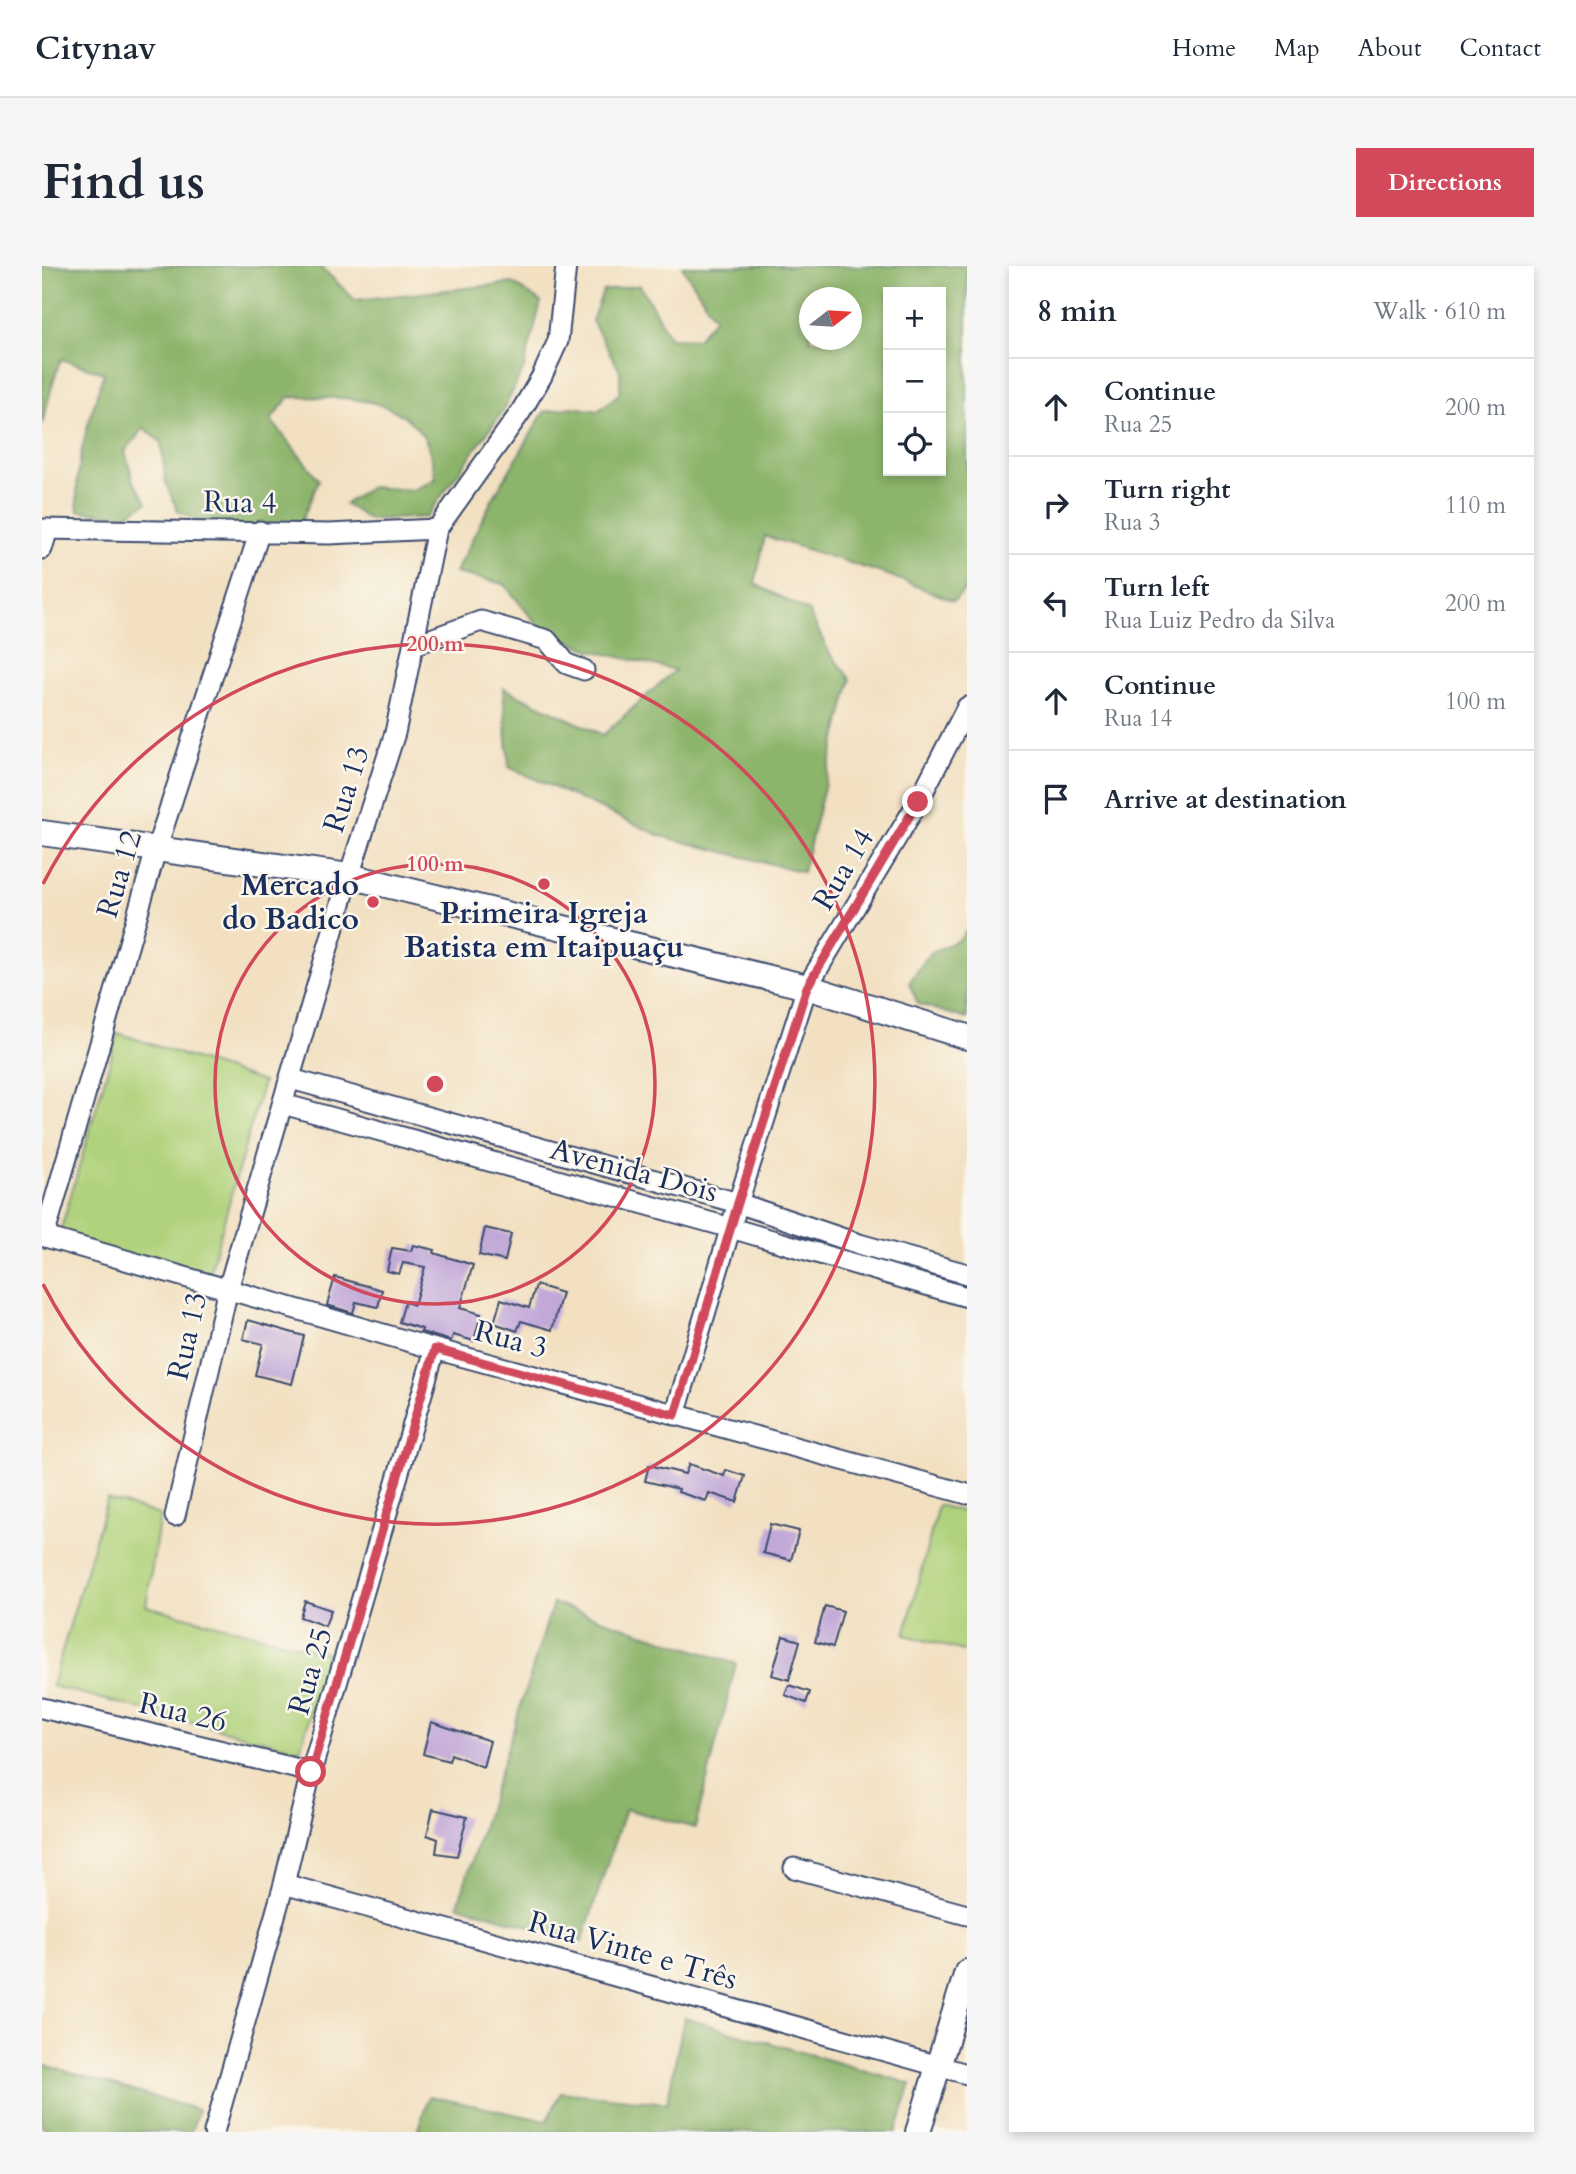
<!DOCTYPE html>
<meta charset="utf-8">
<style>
body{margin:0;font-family:Cardo,serif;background:#f6f6f7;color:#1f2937}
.controls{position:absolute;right:21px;top:21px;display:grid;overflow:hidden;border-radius:0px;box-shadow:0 4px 10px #0003}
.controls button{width:63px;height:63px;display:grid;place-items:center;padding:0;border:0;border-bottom:2px solid #e0e1e3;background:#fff;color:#1f2937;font:35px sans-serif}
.compass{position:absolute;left:757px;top:21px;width:63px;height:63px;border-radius:50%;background:#fff;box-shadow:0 4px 10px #0003;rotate:73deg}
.stop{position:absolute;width:21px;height:21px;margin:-16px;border:5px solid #d1495b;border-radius:50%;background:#fff}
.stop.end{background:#d1495b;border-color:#fff;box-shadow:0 2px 7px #0008}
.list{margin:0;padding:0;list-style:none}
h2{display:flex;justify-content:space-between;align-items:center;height:91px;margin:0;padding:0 28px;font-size:30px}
h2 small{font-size:23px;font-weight:400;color:#747a83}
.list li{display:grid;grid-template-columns:46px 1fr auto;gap:21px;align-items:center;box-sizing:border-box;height:98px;padding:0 28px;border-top:2px solid #e0e1e3}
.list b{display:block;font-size:26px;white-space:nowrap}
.list p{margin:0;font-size:23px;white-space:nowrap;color:#747a83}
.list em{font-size:23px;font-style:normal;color:#747a83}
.icon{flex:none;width:38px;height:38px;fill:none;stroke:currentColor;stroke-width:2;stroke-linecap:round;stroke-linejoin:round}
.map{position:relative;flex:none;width:925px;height:1866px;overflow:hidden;border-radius:0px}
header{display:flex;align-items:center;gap:42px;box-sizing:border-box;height:98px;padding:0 35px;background:#fff;border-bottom:2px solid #e0e1e3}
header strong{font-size:33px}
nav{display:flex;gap:38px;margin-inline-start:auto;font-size:24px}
.intro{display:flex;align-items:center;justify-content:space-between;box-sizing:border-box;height:168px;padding:0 42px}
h1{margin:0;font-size:49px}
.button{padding:18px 32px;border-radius:0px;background:#d1495b;color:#fff;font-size:24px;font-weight:700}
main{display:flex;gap:42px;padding:0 42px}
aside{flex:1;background:#fff;border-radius:0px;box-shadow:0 4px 10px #0003}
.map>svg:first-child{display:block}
</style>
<header>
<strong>Citynav</strong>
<nav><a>Home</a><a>Map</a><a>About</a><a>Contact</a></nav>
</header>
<div class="intro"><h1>Find us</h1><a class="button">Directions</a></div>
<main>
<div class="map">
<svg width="925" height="1866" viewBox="0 0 925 1866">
<rect width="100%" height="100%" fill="#fbf7ec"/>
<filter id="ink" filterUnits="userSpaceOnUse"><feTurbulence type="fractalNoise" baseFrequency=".0143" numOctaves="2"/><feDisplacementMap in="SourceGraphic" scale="14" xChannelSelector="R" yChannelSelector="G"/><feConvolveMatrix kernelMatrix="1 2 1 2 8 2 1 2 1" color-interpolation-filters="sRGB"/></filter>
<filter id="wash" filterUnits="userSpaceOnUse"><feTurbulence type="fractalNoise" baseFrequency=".00686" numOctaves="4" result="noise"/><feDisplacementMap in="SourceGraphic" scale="28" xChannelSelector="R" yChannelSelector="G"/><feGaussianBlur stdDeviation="1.57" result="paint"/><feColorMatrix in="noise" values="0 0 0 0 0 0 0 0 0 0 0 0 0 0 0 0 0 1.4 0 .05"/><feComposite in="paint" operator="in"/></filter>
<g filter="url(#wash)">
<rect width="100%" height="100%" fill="#f2e0c1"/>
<path fill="#b0d27b" stroke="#66806c" stroke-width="2" d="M76,767L221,816L166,1012L17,970Z
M65,1233L118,1249L104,1340L286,1387L258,1484L10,1420Z
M896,1239L925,1247V1386L863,1369Z"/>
<path fill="#8cb46b" stroke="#547264" stroke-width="2" fill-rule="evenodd" d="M0,0H278L313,34L471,17L499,36L482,102L461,145L384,251L328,254L303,238L329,221L371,224L394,213C391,200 389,182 382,171C352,126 294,132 247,131L229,154L277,214L259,256L176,265L136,245L124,218L119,176L102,162L83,185L91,214L105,236L83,250L36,245C30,204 49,146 62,107L19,93L11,116L0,159Z
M640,0H925V321L912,335L849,310L723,270L713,318L766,345L788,388L809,413L761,606L619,570L467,501L461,422L561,469L633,404L548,384L498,362L462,318L413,307L450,234L502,146L530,141L556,145L578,127V105L550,55L561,25L598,19L628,72L655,73L673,52ZM846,26H899V205H846ZM768,32H810V74H768Z
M925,664V753L876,738L867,717L888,687L917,674Z
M511,1337L694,1398L653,1562L583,1543L540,1676L416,1639Z
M642,1752L869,1818L854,1866H375L387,1830L505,1855L519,1826L625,1837Z
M0,1798L156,1844L149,1866H8V1863L0,1861Z"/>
<g id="blocks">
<path fill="#c1a8d8" d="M443,962L469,968L463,995L437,989Z
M371,979L393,984L392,987L431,999L418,1042L439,1048L432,1075L411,1069L409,1075L379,1066L380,1063L357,1056L363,1036L372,1039L383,1001L361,997L357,1008L345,1005L350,982L369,985Z
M293,1011L340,1024L336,1041L314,1036L311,1047L285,1039Z
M494,1019L520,1027L510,1064L479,1055L475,1065L452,1057L459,1033L487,1042Z
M206,1054L262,1070L250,1118L213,1109L221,1078L201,1073Z
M647,1198L682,1210L684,1204L703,1210L695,1236L667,1227L664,1235L636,1226L637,1223L603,1215L607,1199L643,1208Z
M728,1258L757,1265L749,1294L721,1287Z
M263,1335L289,1344L283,1360L258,1351Z
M783,1340L801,1345L791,1381L773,1376Z
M741,1370L758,1375L747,1414L730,1409Z
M747,1419L768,1426L764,1437L743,1429Z
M389,1456L448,1475L441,1501L409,1488L407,1495L381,1488Z
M391,1543L425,1551L415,1590L394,1587L396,1573L385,1569Z"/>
</g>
</g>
<g filter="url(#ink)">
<use href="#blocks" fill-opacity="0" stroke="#3b4a6d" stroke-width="2"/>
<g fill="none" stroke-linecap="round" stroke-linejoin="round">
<defs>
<path id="minor" d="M0,263L287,268L395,263
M0,283L6,263
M372,379L439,355L505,374L525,398L542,404
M249,813L696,937L817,978L925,1008
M241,838L689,962L925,1031
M0,970L393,1083L925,1228
M2,971L114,584L218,265
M633,1149L696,937L765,721L876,536L925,441
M133,1250L186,1023L307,610L353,467L395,263L478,147L500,110L516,75L524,0
M0,1442L269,1506
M752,1602L925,1649
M242,1618L925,1808
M172,1866L242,1618L269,1506L393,1083"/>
<path id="major" d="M0,567L307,610L765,721L925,771
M876,1866L925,1706"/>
</defs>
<use href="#minor" stroke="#3b4a6d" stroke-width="23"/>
<use href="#major" stroke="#3b4a6d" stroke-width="28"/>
<use href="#minor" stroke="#fff" stroke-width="19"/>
<use href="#major" stroke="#fff" stroke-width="24"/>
</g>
</g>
<g fill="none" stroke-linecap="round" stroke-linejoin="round" filter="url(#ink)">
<path stroke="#d1495b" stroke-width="9" d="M269,1506L393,1083L633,1149L696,937L765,721L876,536"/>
</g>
<g fill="none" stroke="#d1495b" stroke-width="3.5">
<circle cx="393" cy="818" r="220"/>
<path d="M1 618A440 440 0 1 1 1 1018"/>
</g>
<g fill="#d1495b" stroke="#fbf7ec" stroke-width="2.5">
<circle cx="502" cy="618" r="7"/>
<circle cx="331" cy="636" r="7"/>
</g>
<g text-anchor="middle" stroke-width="5" stroke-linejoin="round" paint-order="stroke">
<g font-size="30" fill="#1b2f5e" stroke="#fbf7ec">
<text transform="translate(198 236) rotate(1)" y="10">Rua 4</text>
<text transform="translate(304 523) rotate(-72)" y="10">Rua 13</text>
<text transform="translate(801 603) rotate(-59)" y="10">Rua 14</text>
<text transform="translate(77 608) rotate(-73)" y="10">Rua 12</text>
<text transform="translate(592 904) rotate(15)" y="10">Avenida Dois</text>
<text transform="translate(145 1070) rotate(-77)" y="10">Rua 13</text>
<text transform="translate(469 1073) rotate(15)" y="10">Rua 3</text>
<text transform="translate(268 1405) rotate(-74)" y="10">Rua 25</text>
<text transform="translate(141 1446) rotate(13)" y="10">Rua 26</text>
<text transform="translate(591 1684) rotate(16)" y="10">Rua Vinte e Três</text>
</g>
<g font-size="30" font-weight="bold" fill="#1b2f5e" stroke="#fbf7ec" text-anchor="end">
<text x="317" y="629">Mercado<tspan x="317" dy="34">do Badico</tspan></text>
<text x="502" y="657" text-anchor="middle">Primeira Igreja<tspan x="502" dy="34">Batista em Itaipuaçu</tspan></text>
</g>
</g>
<circle cx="393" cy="818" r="10" fill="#d1495b" stroke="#fbf7ec" stroke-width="3.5"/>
<g font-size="21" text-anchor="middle" font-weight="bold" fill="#d1495b" stroke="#fbf7ec" stroke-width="5" stroke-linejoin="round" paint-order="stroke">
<text x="393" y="385">200 m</text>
<text x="393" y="605">100 m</text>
</g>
</svg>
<div class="controls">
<button>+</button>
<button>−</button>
<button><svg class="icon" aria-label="locate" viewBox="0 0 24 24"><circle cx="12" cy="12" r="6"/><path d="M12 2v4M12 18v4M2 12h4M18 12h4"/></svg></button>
</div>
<svg class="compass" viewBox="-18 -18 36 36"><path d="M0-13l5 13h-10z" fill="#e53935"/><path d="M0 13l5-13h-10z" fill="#747a83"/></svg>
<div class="stop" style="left:269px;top:1506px"></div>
<div class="stop end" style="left:876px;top:536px"></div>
</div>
<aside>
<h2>8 min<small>Walk · 610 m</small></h2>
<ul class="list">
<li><svg class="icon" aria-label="ahead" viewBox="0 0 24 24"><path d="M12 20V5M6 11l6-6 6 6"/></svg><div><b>Continue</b><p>Rua 25</p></div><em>200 m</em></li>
<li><svg class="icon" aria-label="right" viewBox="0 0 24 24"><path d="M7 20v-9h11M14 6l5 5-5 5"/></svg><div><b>Turn right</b><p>Rua 3</p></div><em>110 m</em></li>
<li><svg class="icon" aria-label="left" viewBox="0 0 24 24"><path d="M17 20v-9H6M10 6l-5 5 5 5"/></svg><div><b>Turn left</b><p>Rua Luiz Pedro da Silva</p></div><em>200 m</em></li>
<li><svg class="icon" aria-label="ahead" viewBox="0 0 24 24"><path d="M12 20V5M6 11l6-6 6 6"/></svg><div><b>Continue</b><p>Rua 14</p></div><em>100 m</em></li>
<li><svg class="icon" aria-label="arrive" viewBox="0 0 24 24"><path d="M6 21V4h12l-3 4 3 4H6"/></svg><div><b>Arrive at destination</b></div></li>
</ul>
</aside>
</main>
